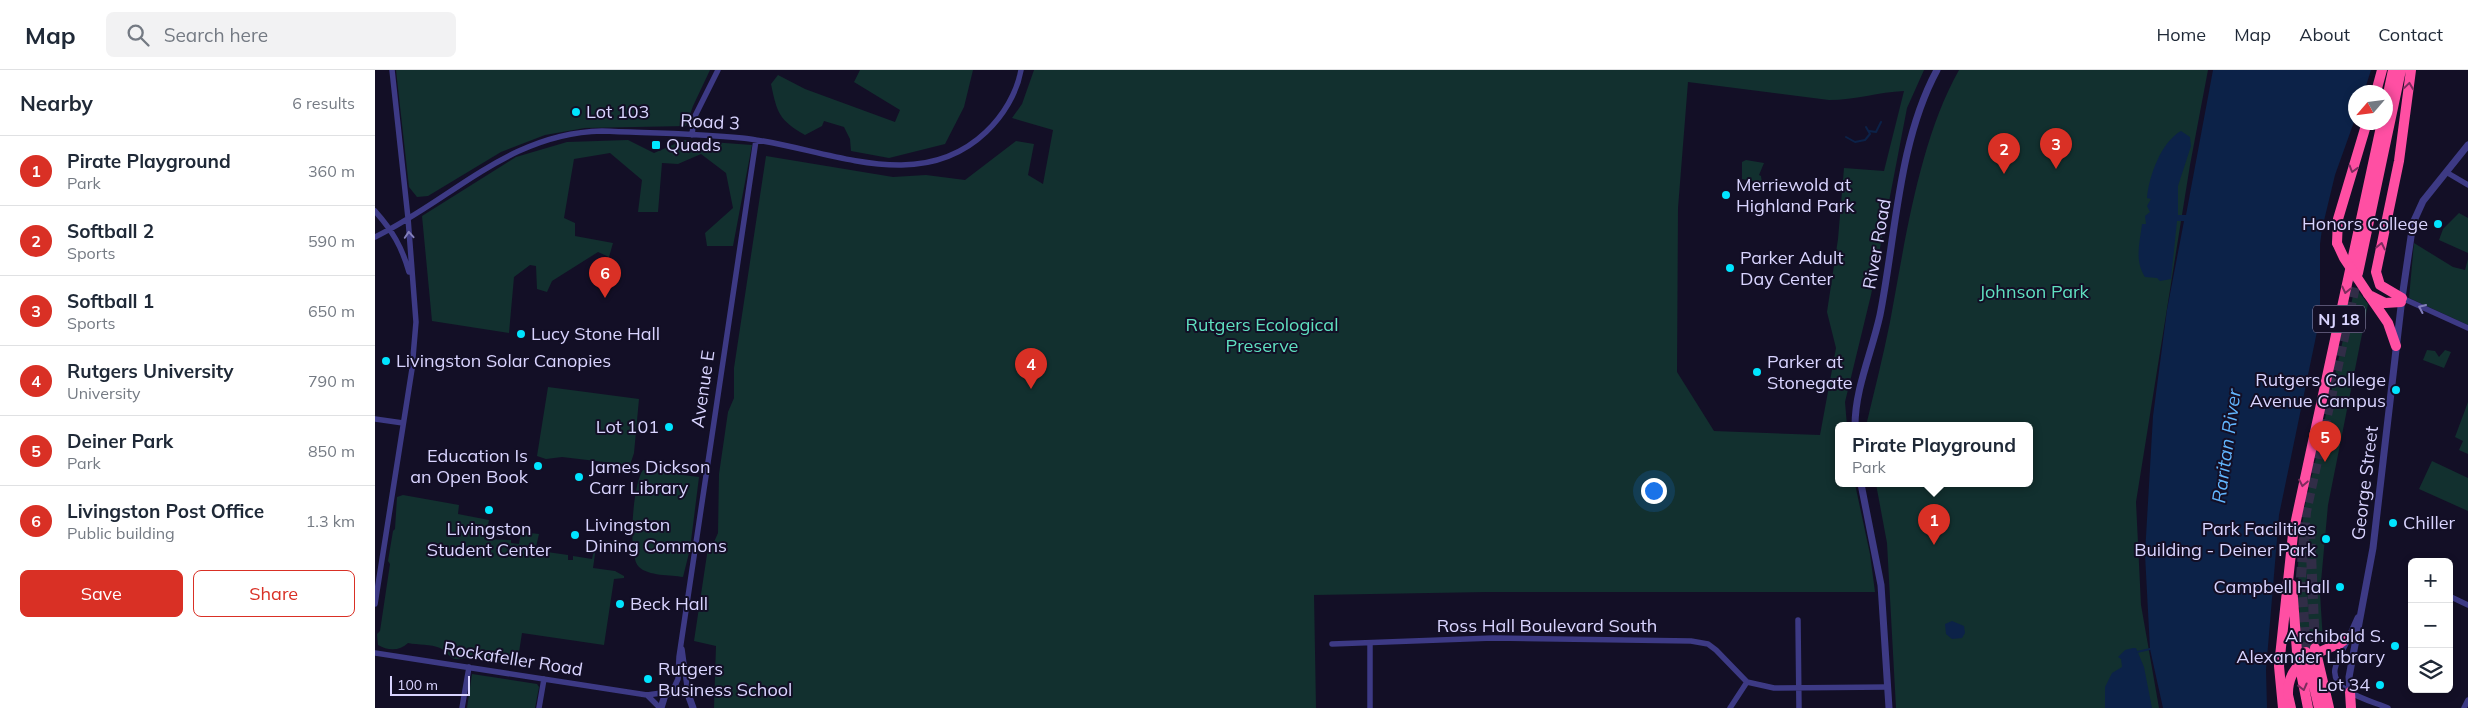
<!DOCTYPE html>
<meta charset="utf-8">
<style>
body{margin:0;font-family:Mulish,sans-serif;background:#f2f2f3;color:#1f2937}
.controls{position:absolute;right:15px;bottom:15px;display:grid;overflow:hidden;border-radius:8px;box-shadow:0 2px 8px #0003}
.controls button{width:45px;height:45px;display:grid;place-items:center;padding:0;border:0;border-bottom:1px solid #e0e1e3;background:#fff;color:#1f2937;font:25px sans-serif}
.compass{position:absolute;left:1973px;top:15px;width:45px;height:45px;border-radius:50%;background:#fff;box-shadow:0 2px 8px #0003;rotate:242deg}
.scale{position:absolute;left:15px;bottom:12px;width:80px;box-sizing:border-box;padding-left:5px;border:2px solid #d9d4ff;border-top:0;font-size:14px;line-height:18px;white-space:nowrap;color:#d9d4ff;-webkit-text-stroke:4px #130f26;paint-order:stroke}
.you{position:absolute;left:1278px;top:420px;width:18px;height:18px;margin:-12px;border:4px solid #fff;border-radius:50%;background:#1a73e8;box-shadow:0 0 0 8px #1a73e833}
.badge{display:grid;place-items:center;width:32px;height:32px;border-radius:50%;background:#d93025;color:#fff;font-size:16px;font-weight:700}
.pin{position:absolute;translate:-50% -41px;filter:drop-shadow(0 1px 2px #0008)}
.pin::after{content:'';position:absolute;top:26px;width:18px;height:15px;background:inherit;clip-path:polygon(0 0,100% 0,50% 100%)}
.popup{position:absolute;left:1460px;top:352px;width:198px;height:65px;box-sizing:border-box;display:grid;place-content:center;border-radius:8px;background:#fff;filter:drop-shadow(0 1px 4px #0005);font-size:16px;white-space:nowrap;color:#747a83}
.popup b{font-size:19px;color:#1f2937}
.popup::after{content:'';position:absolute;left:50%;top:100%;margin-left:-10px;border:10px solid transparent;border-top-color:#fff}
.list{margin:0;padding:0;list-style:none}
h2{display:flex;justify-content:space-between;align-items:center;height:65px;margin:0;padding:0 20px;font-size:21px}
h2 small{font-size:16px;font-weight:400;color:#747a83}
.list li{display:grid;grid-template-columns:32px 1fr auto;gap:15px;align-items:center;box-sizing:border-box;height:70px;padding:0 20px;border-top:1px solid #e0e1e3}
.list b{display:block;font-size:19px;white-space:nowrap}
.list p{margin:0;font-size:16px;white-space:nowrap;color:#747a83}
.list em{font-size:16px;font-style:normal;color:#747a83}
.actions{display:flex;gap:10px;padding:15px 20px}
.actions a{flex:1;padding:11px 0;border:1px solid #d93025;border-radius:8px;text-align:center;font-size:18px;color:#d93025}
.actions .main{background:#d93025;color:#fff}
.icon{flex:none;width:28px;height:28px;fill:none;stroke:currentColor;stroke-width:2;stroke-linecap:round;stroke-linejoin:round}
.map{position:relative;flex:none;width:2093px;height:638px;overflow:hidden}
header{display:flex;align-items:center;gap:30px;box-sizing:border-box;height:70px;padding:0 25px;background:#fff;border-bottom:1px solid #e0e1e3}
header strong{font-size:24px}
nav{display:flex;gap:28px;margin-inline-start:auto;font-size:18px}
.search{width:350px;height:45px;background:#f2f2f3;display:flex;align-items:center;gap:12px;box-sizing:border-box;padding:0 18px;border-radius:8px;color:#747a83;font-size:19px}
main{display:flex}
aside{flex:1;background:#fff}
.map>svg:first-child{display:block}
</style>
<header>
<strong>Map</strong>
<div class="search"><svg class="icon" aria-label="search" viewBox="0 0 24 24"><circle cx="10" cy="10" r="6"/><path d="M15 15l6 6"/></svg>Search here</div>
<nav><a>Home</a><a>Map</a><a>About</a><a>Contact</a></nav>
</header>
<main>
<aside>
<h2>Nearby<small>6 results</small></h2>
<ul class="list">
<li><span class="badge">1</span><div><b>Pirate Playground</b><p>Park</p></div><em>360 m</em></li>
<li><span class="badge">2</span><div><b>Softball 2</b><p>Sports</p></div><em>590 m</em></li>
<li><span class="badge">3</span><div><b>Softball 1</b><p>Sports</p></div><em>650 m</em></li>
<li><span class="badge">4</span><div><b>Rutgers University</b><p>University</p></div><em>790 m</em></li>
<li><span class="badge">5</span><div><b>Deiner Park</b><p>Park</p></div><em>850 m</em></li>
<li><span class="badge">6</span><div><b>Livingston Post Office</b><p>Public building</p></div><em>1.3 km</em></li>
</ul>
<div class="actions"><a class="main">Save</a><a>Share</a></div>
</aside>
<div class="map">
<svg width="2093" height="638" viewBox="0 0 2093 638">
<rect width="100%" height="100%" fill="#130f26"/>
<path fill="#12302f" fill-rule="evenodd" d="M21,0H335L318,36L311,56L210,58L170,65L126,82L53,126L42,127L34,117Z
M485,0H598L589,37L570,74L514,88L476,81L475,69L469,57L449,51L447,56L430,65C404,50 402,43 396,14L403,5L430,19L520,52L525,40L479,12Z
M659,0H1549L1532,38L1496,225L1470,332L1472,356H1464V414H1480L1495,484L1500,522H1112L939,525L941,638H339L341,576L319,571L334,471L339,472L343,463L344,404L353,342L359,328V298L391,86L518,107L551,105L590,110L641,71L659,74L653,105L668,114L678,60L637,48L647,34ZM1313,12L1454,30C1480,30 1504,22 1529,21L1509,101L1469,98L1463,169L1452,242L1461,278L1445,365L1339,361L1302,302L1303,138Z
M1584,0H1833L1815,95L1761,432L1766,535L1784,638H1521L1512,473L1501,414H1654V356H1491C1499,322 1508,287 1515,252C1530,172 1544,71 1584,0Z
M253,70L279,83L309,70L377,75L358,176H332L330,163L358,138L351,103L326,84L303,94L287,93L283,142H263L267,110L235,83L199,89L189,148L200,153V166L238,173L234,187L223,182L177,211L172,222L162,219L161,196L155,195L139,207L134,263L57,251L47,146L141,87L192,72Z
M1371,90L1389,93L1384,105L1386,106L1387,113L1367,109V92Z
M2084,143L2093,148V183L2064,170L2068,159Z
M2039,173L2078,197L2090,200L2093,189V255L2034,228Z
M1980,217L1993,234L1953,435L1945,523L1948,572L1925,580L1923,495L1929,440Z
M2052,280L2060,281L2064,287L2070,280L2076,282L2069,298L2048,290Z
M173,317L264,329L259,383L255,395L187,387L171,389L162,386Z
M2093,332V384L2084,380L2088,371L2080,367Z
M2057,391L2093,408V441L2044,419Z
M268,400L324,407L315,479L308,507C296,505 273,506 264,497C252,486 258,413 268,400Z
M28,425L84,435L83,444L114,450L110,469L136,470V473L144,474L146,462L164,464L161,477L165,478V481L193,485V490H198V486L217,489L221,472H224V470L240,472V475L225,473L224,476L221,477L218,498L240,501L249,506V508L239,509L229,575L147,563L142,595L90,588C75,593 75,583 65,578C56,574 43,575 33,573C25,581 13,581 3,575L2,564L5,561L15,494L13,491L18,461L20,459L22,427Z
M97,604L162,614L164,617L160,638H92Z"/>
<path fill="#0c2248" d="M1838,0H1996L1989,22H1980V49L1960,105L1947,159L1945,174V247L1904,445L1891,600L1892,638H1788L1775,579L1770,484L1778,346L1792,240L1809,151H1802L1796,209L1785,211L1782,208L1770,207C1759,190 1765,172 1767,154H1771L1770,146L1775,142L1772,136L1776,129L1772,128C1774,106 1786,72 1806,61L1815,67L1816,76L1803,116V145H1811Z
M1577,551L1589,556L1590,563L1587,568L1577,569L1571,564L1570,554Z
M1758,578H1761L1769,597L1777,638H1730V617L1737,603L1747,597L1746,589L1743,587L1750,580Z"/>
<g fill="none" stroke-linecap="round" stroke-linejoin="round">
<path stroke="#0c2248" stroke-width="2" d="M1494,61L1501,62L1506,52
M1471,67L1480,72L1490,70L1495,64L1491,57
M1762,582L1775,579"/>
<path stroke="#312d47" stroke-width="10" stroke-dasharray="10 5" stroke-linecap="butt" d="M1935,459L1940,578
M1931,582L1926,507L1931,442L1983,203"/>
<path stroke="#3d3a85" stroke-width="5.5" d="M317,65L319,48L343,0
M2071,102L2093,115
M0,141C17,160 27,177 34,202
M0,167C78,129 134,63 227,61C274,63 321,63 367,68C447,76 542,128 611,62C628,46 642,23 646,0
M2027,228L2093,258
M0,349L28,353
M2074,526L2093,535
M0,534L37,299L41,252L33,148L17,0
M1423,550L1424,638
M1973,570C1968,579 1962,589 1960,599C1956,622 1997,631 2013,638
M957,574L1118,568L1316,571L1333,574L1341,580L1372,612L1399,618L1513,617
M307,579L313,624
M0,583L272,625L293,622
M298,620L303,609L304,587L381,70
M272,625L285,638
M87,638L94,597
M164,638L169,609
M995,638V574
M1355,638L1372,612
M2089,638L2093,630"/>
<path stroke="#3d3a85" stroke-width="7" d="M1480,356C1480,318 1497,282 1505,245C1521,165 1523,72 1562,0
M1486,414L1506,515L1514,638
M1975,566L1983,548
M1975,622L1974,607L1998,478L2027,228L2038,153L2048,131L2093,75
M286,638L290,625L304,619L313,624L318,638"/>
<path stroke="#ff4fa3" stroke-width="10" d="M2001,22L2007,0
M2010,38L2018,0
M1962,173L1963,149L1992,52
M1983,203L2026,0
M1993,224L2013,253L2021,276
M1996,226L2010,233L2026,232
M2027,228L2005,215L2001,202L2024,91L2036,0
M1917,515L1922,582L1933,638
M1964,574L1975,566
M1940,578L1954,638
M1931,582L1944,638
M1975,622L1976,638
M1913,625L1916,638
M1908,638L1904,596L1918,464L2007,52"/>
<path stroke="#ff4fa3" stroke-width="10" d="M1962,173L1969,188L1993,224
M1913,625C1912,593 1938,584 1964,574"/>
</g>
<defs><path id="oneway-chevron" d="M-2-3.5L2.5 0L-2 3.5" fill="none" stroke-width="1.6" stroke-linecap="round" stroke-linejoin="round" transform="scale(1.25)"/></defs>
<g stroke="#7d2c5e">
<use href="#oneway-chevron" transform="translate(2034 16) rotate(-82)"/>
<use href="#oneway-chevron" transform="translate(1978 99) rotate(107)"/>
<use href="#oneway-chevron" transform="translate(2006 176) rotate(-78)"/>
<use href="#oneway-chevron" transform="translate(1971 220) rotate(103)"/>
<use href="#oneway-chevron" transform="translate(1928 413) rotate(101)"/>
<use href="#oneway-chevron" transform="translate(1928 617) rotate(76)"/>
</g>
<g stroke="#837fbc">
<use href="#oneway-chevron" transform="translate(34 165) rotate(-94)"/>
<use href="#oneway-chevron" transform="translate(2047 238) rotate(-156)"/>
</g>
<g fill="#00e5ff" stroke="#130f26" stroke-width="2">
<circle cx="201" cy="42" r="5"/>
<rect x="276" y="70" width="10" height="10" rx="2.5"/>
<circle cx="1351" cy="125" r="5"/>
<circle cx="2063" cy="154" r="5"/>
<circle cx="1355" cy="198" r="5"/>
<circle cx="146" cy="264" r="5"/>
<circle cx="11" cy="291" r="5"/>
<circle cx="1382" cy="302" r="5"/>
<circle cx="2021" cy="320" r="5"/>
<circle cx="294" cy="357" r="5"/>
<circle cx="163" cy="396" r="5"/>
<circle cx="204" cy="407" r="5"/>
<circle cx="114" cy="440" r="5"/>
<circle cx="2018" cy="453" r="5"/>
<circle cx="200" cy="465" r="5"/>
<circle cx="1951" cy="469" r="5"/>
<circle cx="1965" cy="517" r="5"/>
<circle cx="245" cy="534" r="5"/>
<circle cx="2020" cy="576" r="5"/>
<circle cx="273" cy="609" r="5"/>
<circle cx="2005" cy="615" r="5"/>
</g>
<g text-anchor="middle" stroke-width="4" stroke-linejoin="round" paint-order="stroke">
<rect fill="#130f26" stroke="#9e99be" stroke-width="1" x="1938" y="235.5" width="52" height="27" rx="4"/>
<g font-size="16" font-weight="bold" fill="#d9d4ff">
<text x="1964" y="255">NJ 18</text>
</g>
<g font-size="18" fill="#d9d4ff" stroke="#130f26" text-anchor="start">
<text x="211" y="48">Lot 103</text>
<text x="291" y="81">Quads</text>
<text x="1361" y="121">Merriewold at<tspan x="1361" dy="21">Highland Park</tspan></text>
<text x="2053" y="160" text-anchor="end">Honors College</text>
<text x="1365" y="194">Parker Adult<tspan x="1365" dy="21">Day Center</tspan></text>
<text x="156" y="270">Lucy Stone Hall</text>
<text x="21" y="297">Livingston Solar Canopies</text>
<text x="1392" y="298">Parker at<tspan x="1392" dy="21">Stonegate</tspan></text>
<text x="2011" y="316" text-anchor="end">Rutgers College<tspan x="2011" dy="21">Avenue Campus</tspan></text>
<text x="284" y="363" text-anchor="end">Lot 101</text>
<text x="153" y="392" text-anchor="end">Education Is<tspan x="153" dy="21">an Open Book</tspan></text>
<text x="214" y="403">James Dickson<tspan x="214" dy="21">Carr Library</tspan></text>
<text x="2028" y="459">Chiller</text>
<text x="210" y="461">Livingston<tspan x="210" dy="21">Dining Commons</tspan></text>
<text x="114" y="465" text-anchor="middle">Livingston<tspan x="114" dy="21">Student Center</tspan></text>
<text x="1941" y="465" text-anchor="end">Park Facilities<tspan x="1941" dy="21">Building - Deiner Park</tspan></text>
<text x="1955" y="523" text-anchor="end">Campbell Hall</text>
<text x="255" y="540">Beck Hall</text>
<text x="2010" y="572" text-anchor="end">Archibald S.<tspan x="2010" dy="21">Alexander Library</tspan></text>
<text x="283" y="605">Rutgers<tspan x="283" dy="21">Business School</tspan></text>
<text x="1995" y="621" text-anchor="end">Lot 34</text>
</g>
<g font-size="18" fill="#d9d4ff" stroke="#130f26">
<text transform="translate(335 52) rotate(3)" y="6">Road 3</text>
<text transform="translate(1502 174) rotate(-80)" y="6">River Road</text>
<text transform="translate(328 319) rotate(-82)" y="6">Avenue E</text>
<text transform="translate(1990 413) rotate(-83)" y="6">George Street</text>
<text x="1172" y="562">Ross Hall Boulevard South</text>
<text transform="translate(138 589) rotate(9)" y="6">Rockafeller Road</text>
</g>
<g font-size="18" fill="#5fe0c0" stroke="#130f26">
<text x="1659" y="228">Johnson Park</text>
<text x="887" y="261">Rutgers Ecological<tspan x="887" dy="21">Preserve</tspan></text>
</g>
<g font-size="19" font-style="italic" fill="#62b6ff" stroke="#130f26">
<text transform="translate(1851 376) rotate(-82)" y="7">Raritan River</text>
</g>
</g>
</svg>
<div class="controls">
<button>+</button>
<button>−</button>
<button><svg class="icon" aria-label="layers" viewBox="0 0 24 24"><path d="M12 4l9 5-9 5-9-5zM3 14l9 5 9-5"/></svg></button>
</div>
<svg class="compass" viewBox="-18 -18 36 36"><path d="M0-13l5 13h-10z" fill="#e53935"/><path d="M0 13l5-13h-10z" fill="#747a83"/></svg>
<div class="scale">100 m</div>
<div class="you"></div>
<div class="pin badge" style="left:1559px;top:475px">1</div>
<div class="popup"><b>Pirate Playground</b>Park</div>
<div class="pin badge" style="left:1629px;top:104px">2</div>
<div class="pin badge" style="left:1681px;top:99px">3</div>
<div class="pin badge" style="left:656px;top:319px">4</div>
<div class="pin badge" style="left:1950px;top:392px">5</div>
<div class="pin badge" style="left:230px;top:228px">6</div>
</div>
</main>
